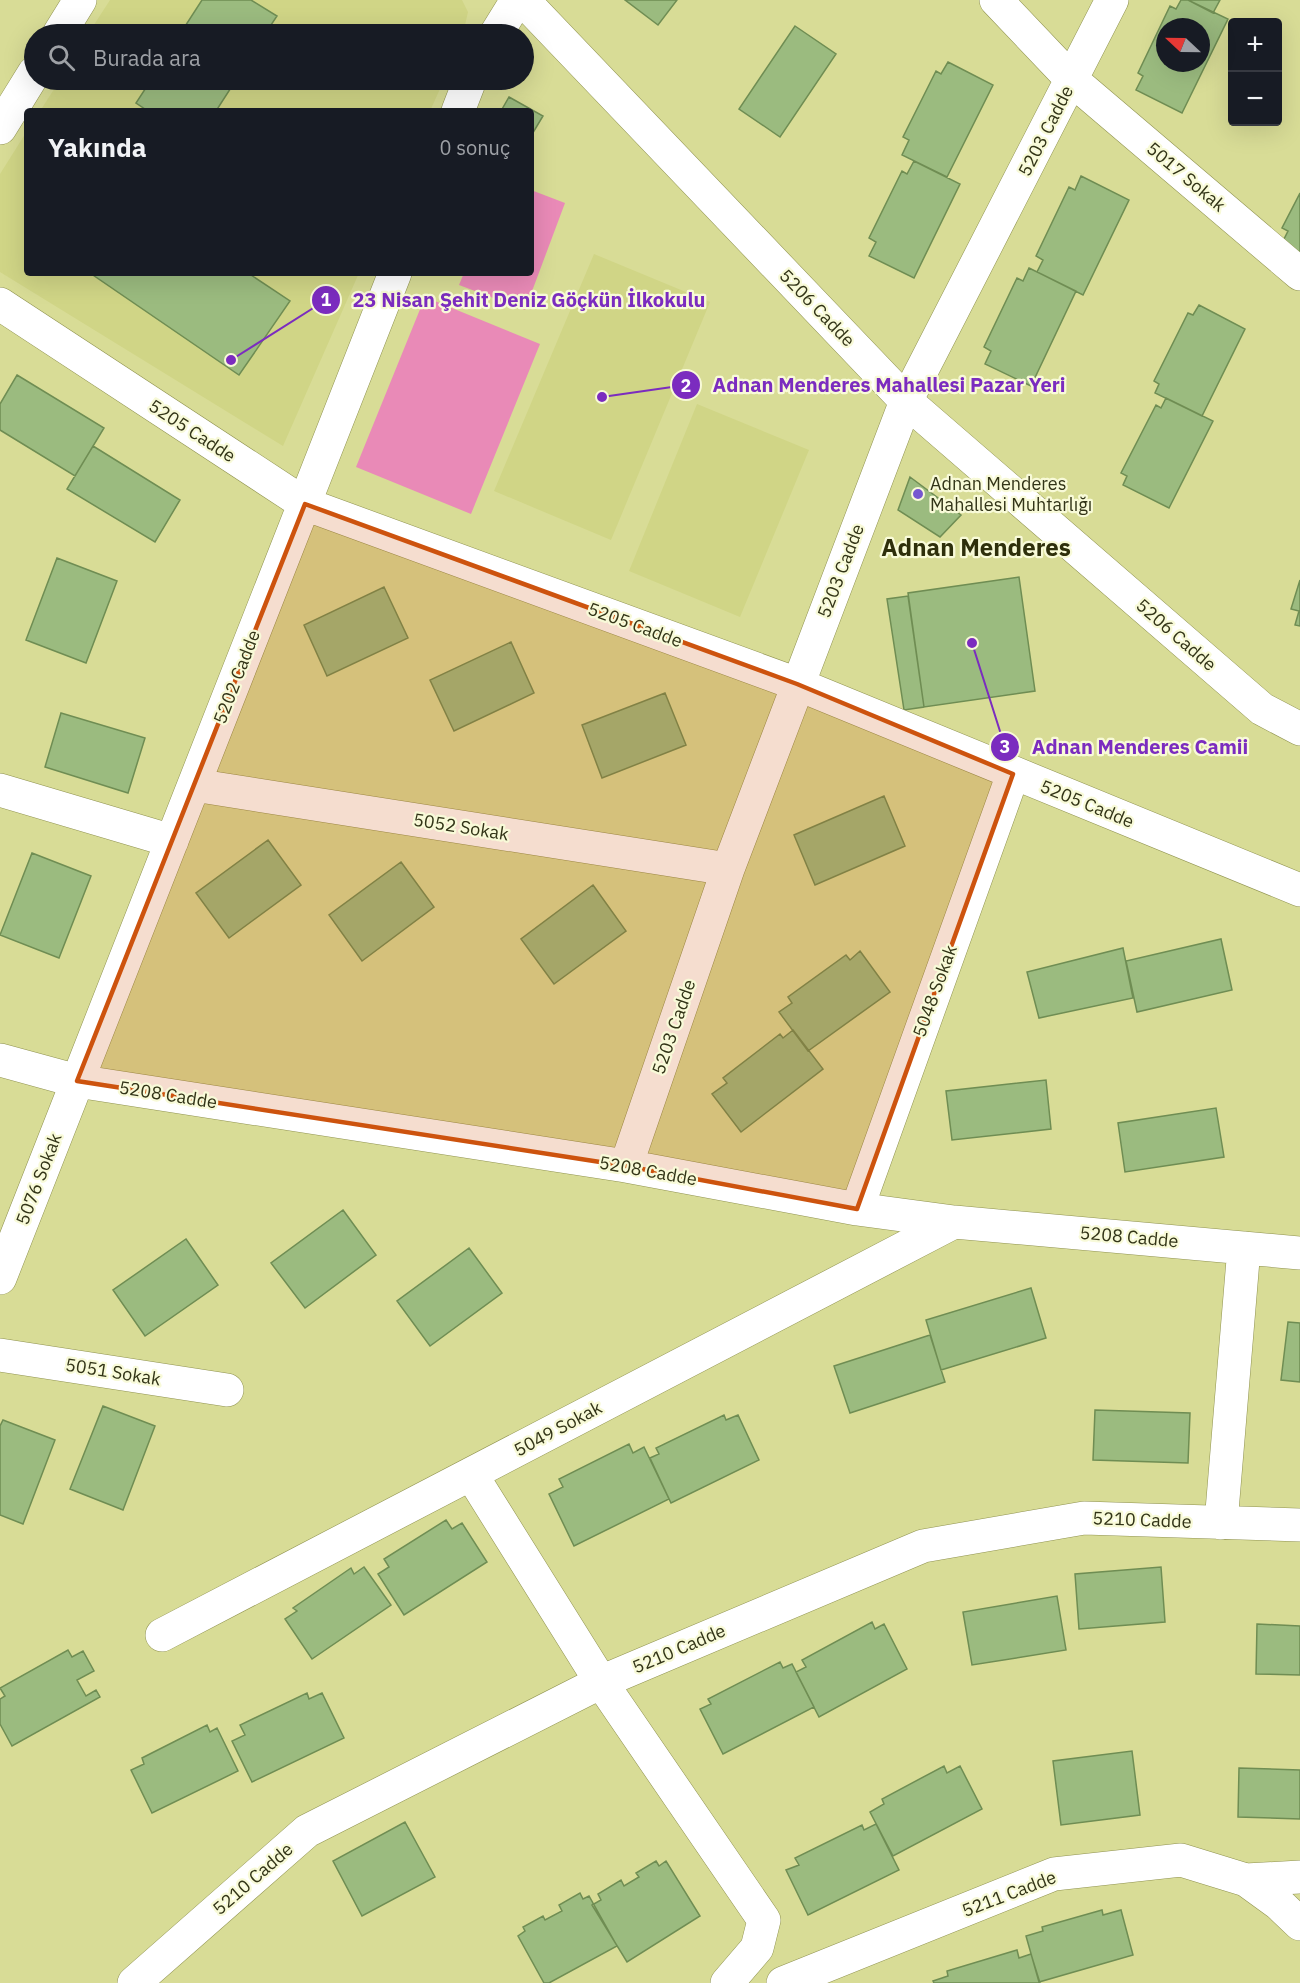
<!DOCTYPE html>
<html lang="tr">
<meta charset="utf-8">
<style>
body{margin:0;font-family:"IBM Plex Sans",sans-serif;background:#20242c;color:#f1f3f6}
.controls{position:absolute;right:18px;top:18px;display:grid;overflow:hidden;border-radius:6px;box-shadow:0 6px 24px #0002}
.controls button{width:54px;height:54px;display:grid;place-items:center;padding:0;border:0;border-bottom:2px solid #363941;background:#171b24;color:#f1f3f6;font:30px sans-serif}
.compass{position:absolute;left:1156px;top:18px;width:54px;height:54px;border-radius:50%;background:#171b24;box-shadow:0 6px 24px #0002;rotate:292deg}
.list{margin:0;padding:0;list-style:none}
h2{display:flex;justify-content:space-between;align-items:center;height:78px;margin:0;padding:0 24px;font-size:26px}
h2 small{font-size:20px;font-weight:400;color:#9ea1a6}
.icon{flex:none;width:33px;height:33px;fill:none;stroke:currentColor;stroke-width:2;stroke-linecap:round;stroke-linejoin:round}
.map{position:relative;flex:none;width:1300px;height:1983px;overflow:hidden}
.search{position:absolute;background:#171b24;box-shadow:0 6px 24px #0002;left:24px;top:24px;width:510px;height:66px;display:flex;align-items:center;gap:15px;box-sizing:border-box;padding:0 21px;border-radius:33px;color:#9ea1a6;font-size:22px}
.panel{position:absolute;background:#171b24;box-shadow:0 6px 24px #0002;left:24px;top:108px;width:510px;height:168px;border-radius:6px}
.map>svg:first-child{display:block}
</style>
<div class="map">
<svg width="1300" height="1983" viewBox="0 0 1300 1983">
<rect width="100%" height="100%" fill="#d8dc96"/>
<path fill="#d0d586" d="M110,0H462L468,12L463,34H88Z
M60,80H444L430,111H40Z
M27,131V273H359L283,446L0,272V174Z
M594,254L710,302L611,540L494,491Z
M697,404L809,450L740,617L629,571Z"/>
<path fill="#e98ab7" d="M531,190L565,203L525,310L459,285L464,273H531Z
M425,297L540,344L471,514L356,467Z"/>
<path fill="#9bbb7f" stroke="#6f8d53" stroke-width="1.5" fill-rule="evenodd" d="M202,0H251L277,16L265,34H180Z
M625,0H677L658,25Z
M1181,0H1188L1228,19L1182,113L1136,90L1143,76L1138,73L1170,6L1176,9ZM1165,27H1201V63H1165Z
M1188,0H1220L1213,13Z
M795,26L836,54L780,137L739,109Z
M948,62L993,85L947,177L902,155L909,140L903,137L936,71L941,74Z
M151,80H236L216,111H148L136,103Z
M509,97L543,116L531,136V111H501Z
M914,161L960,184L914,278L869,256L876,242L869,238L902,171L907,174Z
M1081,176L1129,200L1083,295L1037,272L1043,260L1036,256L1069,187L1075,190Z
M1300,193V255L1281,245L1288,231L1282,228Z
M1029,268L1076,291L1031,386L985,364L991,351L984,347L1017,278L1023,281Z
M90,273H248L290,301L239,375Z
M1199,305L1245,329L1202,416L1155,393L1159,384L1154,381L1188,313L1193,315Z
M17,375L104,428L75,476L0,430V404Z
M1166,398L1213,421L1169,508L1123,485L1127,476L1121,473L1156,405L1161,408Z
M93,446L180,500L155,542L67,489Z
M910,477L961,515L940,537L898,510Z
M57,558L117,581L86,663L26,640Z
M1019,577L1035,691L924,707L908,593Z
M1300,580V626L1295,625L1299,611L1291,609Z
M384,587L408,638L327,676L304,625Z
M908,596L924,707L904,710L887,599Z
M511,642L534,693L454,731L430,680Z
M665,693L686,745L602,778L582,725Z
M61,713L145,738L128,793L45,767Z
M884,796L905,846L815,885L794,835Z
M268,840L301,885L229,938L196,893Z
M32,853L91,876L59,958L0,935Z
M401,862L434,907L362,961L329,915Z
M593,885L626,931L554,984L521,939Z
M1221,939L1232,990L1137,1012L1126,961Z
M1123,948L1133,998L1039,1018L1027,972Z
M860,951L890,992L808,1051L779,1012L792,1003L788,997L846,955L850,960Z
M793,1030L823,1069L741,1132L712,1094L727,1083L723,1078L780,1034L783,1038Z
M1046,1080L1051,1129L952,1140L946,1091Z
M1216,1108L1224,1157L1125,1172L1118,1123Z
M343,1210L376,1255L305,1308L271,1263Z
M186,1239L218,1285L145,1336L113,1290Z
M469,1248L502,1293L430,1346L397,1301Z
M1031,1288L1046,1338L941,1370L926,1320Z
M1288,1322L1300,1323V1382L1281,1380Z
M930,1335L945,1382L850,1413L834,1366Z
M103,1406L155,1426L123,1510L70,1489Z
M1095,1410L1190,1413L1188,1463L1093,1460Z
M724,1415L726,1420L738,1415L759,1460L671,1503L650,1458L659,1454L656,1448Z
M3,1420L55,1440L23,1524L0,1515V1426Z
M629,1444L633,1453L644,1447L669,1499L574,1546L549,1494L563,1487L559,1479Z
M446,1520L452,1529L462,1523L487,1562L404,1615L378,1574L389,1567L384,1559Z
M364,1567L391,1605L312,1659L285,1619L297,1611L293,1608L351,1568L354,1574Z
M1161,1567L1165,1622L1079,1629L1075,1574Z
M1057,1596L1066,1650L972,1665L963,1612Z
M872,1622L875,1629L884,1624L907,1669L819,1717L796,1672L806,1667L802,1660Z
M1257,1624L1300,1626V1675L1256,1674Z
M68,1650L72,1657L83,1651L94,1671L77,1680L86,1696L96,1690L100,1697L12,1746L0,1724V1699L5,1696L0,1688Z
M780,1662L783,1668L792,1664L814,1707L723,1754L700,1709L711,1704L708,1699Z
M307,1693L309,1699L322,1693L344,1738L252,1782L232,1741L245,1735L240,1725Z
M207,1725L210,1732L217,1728L238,1771L152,1813L131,1770L144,1764L142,1758Z
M1132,1751L1140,1815L1061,1825L1053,1761Z
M944,1766L947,1773L960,1766L982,1809L893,1856L870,1812L884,1804L882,1799Z
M1239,1768L1300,1770V1819L1238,1817Z
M405,1822L435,1877L362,1916L333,1861Z
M876,1824L899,1870L808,1915L786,1870L799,1865L795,1858L862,1825L864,1830Z
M656,1861L659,1866L666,1861L700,1916L627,1962L592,1905L601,1900L598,1894L621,1880L624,1886L639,1877L636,1873Z
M580,1893L583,1899L589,1896L617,1946L549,1983H544L518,1936L525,1931L523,1927L543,1916L545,1920L562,1911L559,1905Z
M1102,1910L1103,1915L1121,1910L1133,1955L1039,1982L1026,1936L1043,1931L1042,1927Z
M1017,1950L1019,1958L1031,1954L1040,1983H934L933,1981L948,1976L947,1971Z"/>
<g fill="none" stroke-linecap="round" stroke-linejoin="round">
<defs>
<path id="minor" d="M523,0L906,401L1262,709L1300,729
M996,0L1072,80L1300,274
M59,34L80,0
M496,34L517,0
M458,111L470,80
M0,128L34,73
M0,304L305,504L797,684L1300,890
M194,785L728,869
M0,790L172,841
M0,1060L77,1081L626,1166L857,1209L954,1222L1300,1253
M626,1166L728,869L906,401L1112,0
M857,1209L1013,774
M0,1278L395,273
M0,1355L227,1390
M471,1474L601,1682L764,1920L757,1948L727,1983
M1221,1523L1244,1248
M162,1635L954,1222
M1246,1880L1300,1877
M134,1983L307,1831L601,1682L923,1546L1084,1518L1300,1525
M783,1983L1054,1874L1181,1860L1246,1880L1279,1904L1300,1924"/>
</defs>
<use href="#minor" stroke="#909350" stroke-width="34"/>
<use href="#minor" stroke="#fff" stroke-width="33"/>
</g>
<path fill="#cd530e" fill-opacity="0.2" stroke="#cd530e" stroke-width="4.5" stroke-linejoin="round" d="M305,504L797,684L1013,774L857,1209L626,1166L77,1081Z"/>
<circle fill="#7657d0" stroke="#f8fad8" stroke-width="2" cx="918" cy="494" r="6"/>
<g text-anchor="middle" stroke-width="4.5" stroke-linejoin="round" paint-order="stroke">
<g font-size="18" fill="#323417" stroke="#f8fad8">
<text transform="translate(1046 131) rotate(-63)" y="6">5203 Cadde</text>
<text transform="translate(1186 177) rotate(40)" y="6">5017 Sokak</text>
<text transform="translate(817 308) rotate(46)" y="6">5206 Cadde</text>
<text transform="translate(192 431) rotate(33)" y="6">5205 Cadde</text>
<text transform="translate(841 571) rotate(-69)" y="6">5203 Cadde</text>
<text transform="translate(635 625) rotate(20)" y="6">5205 Cadde</text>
<text transform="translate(1176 635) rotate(41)" y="6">5206 Cadde</text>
<text transform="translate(237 677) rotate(-69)" y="6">5202 Cadde</text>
<text transform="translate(1087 804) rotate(22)" y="6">5205 Cadde</text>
<text transform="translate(461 827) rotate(9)" y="6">5052 Sokak</text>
<text transform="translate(935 991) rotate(-70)" y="6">5048 Sokak</text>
<text transform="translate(674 1027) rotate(-71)" y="6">5203 Cadde</text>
<text transform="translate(168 1095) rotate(9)" y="6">5208 Cadde</text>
<text transform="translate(648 1171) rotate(10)" y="6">5208 Cadde</text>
<text transform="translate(39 1179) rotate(-69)" y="6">5076 Sokak</text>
<text transform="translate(1129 1237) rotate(5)" y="6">5208 Cadde</text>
<text transform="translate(113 1372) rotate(9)" y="6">5051 Sokak</text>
<text transform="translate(558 1429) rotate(-28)" y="6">5049 Sokak</text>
<text transform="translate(1142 1520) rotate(2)" y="6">5210 Cadde</text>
<text transform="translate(679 1649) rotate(-23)" y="6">5210 Cadde</text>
<text transform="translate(253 1879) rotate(-41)" y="6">5210 Cadde</text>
<text transform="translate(1009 1894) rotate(-21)" y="6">5211 Cadde</text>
</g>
<g font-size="18" fill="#323417" stroke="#f8fad8" text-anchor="start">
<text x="930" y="490">Adnan Menderes<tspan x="930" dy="21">Mahallesi Muhtarlığı</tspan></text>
</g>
<g font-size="24" font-weight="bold" fill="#2e2f0b" stroke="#f8fad8">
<text x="976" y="556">Adnan Menderes</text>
</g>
</g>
<path fill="none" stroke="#7b2cbf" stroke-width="2" d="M231 360L326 300M602 397L686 385M972 643L1005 747"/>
<g fill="#7b2cbf" stroke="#f8fad8" stroke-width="2">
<circle cx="231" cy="360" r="6"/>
<circle cx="602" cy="397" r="6"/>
<circle cx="972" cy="643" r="6"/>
<circle cx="326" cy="300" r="15"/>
<circle cx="686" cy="385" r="15"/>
<circle cx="1005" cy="747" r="15"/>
</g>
<g font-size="18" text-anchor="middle" font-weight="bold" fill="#fff">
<text x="326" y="306">1</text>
<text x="686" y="392">2</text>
<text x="1005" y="753">3</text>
</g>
<g font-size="20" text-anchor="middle" font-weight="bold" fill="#7b2cbf" stroke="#f8fad8" stroke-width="4.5" stroke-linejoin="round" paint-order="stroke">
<text x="529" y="307">23 Nisan Şehit Deniz Göçkün İlkokulu</text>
<text x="889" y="392">Adnan Menderes Mahallesi Pazar Yeri</text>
<text x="1140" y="754">Adnan Menderes Camii</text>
</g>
</svg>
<div class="controls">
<button>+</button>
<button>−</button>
</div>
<svg class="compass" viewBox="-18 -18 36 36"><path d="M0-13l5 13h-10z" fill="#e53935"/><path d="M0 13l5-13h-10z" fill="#9ea1a6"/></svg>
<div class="search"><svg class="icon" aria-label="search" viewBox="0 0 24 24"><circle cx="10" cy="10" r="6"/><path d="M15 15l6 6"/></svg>Burada ara</div>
<section class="panel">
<h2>Yakında<small>0 sonuç</small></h2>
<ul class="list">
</ul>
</section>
</div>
